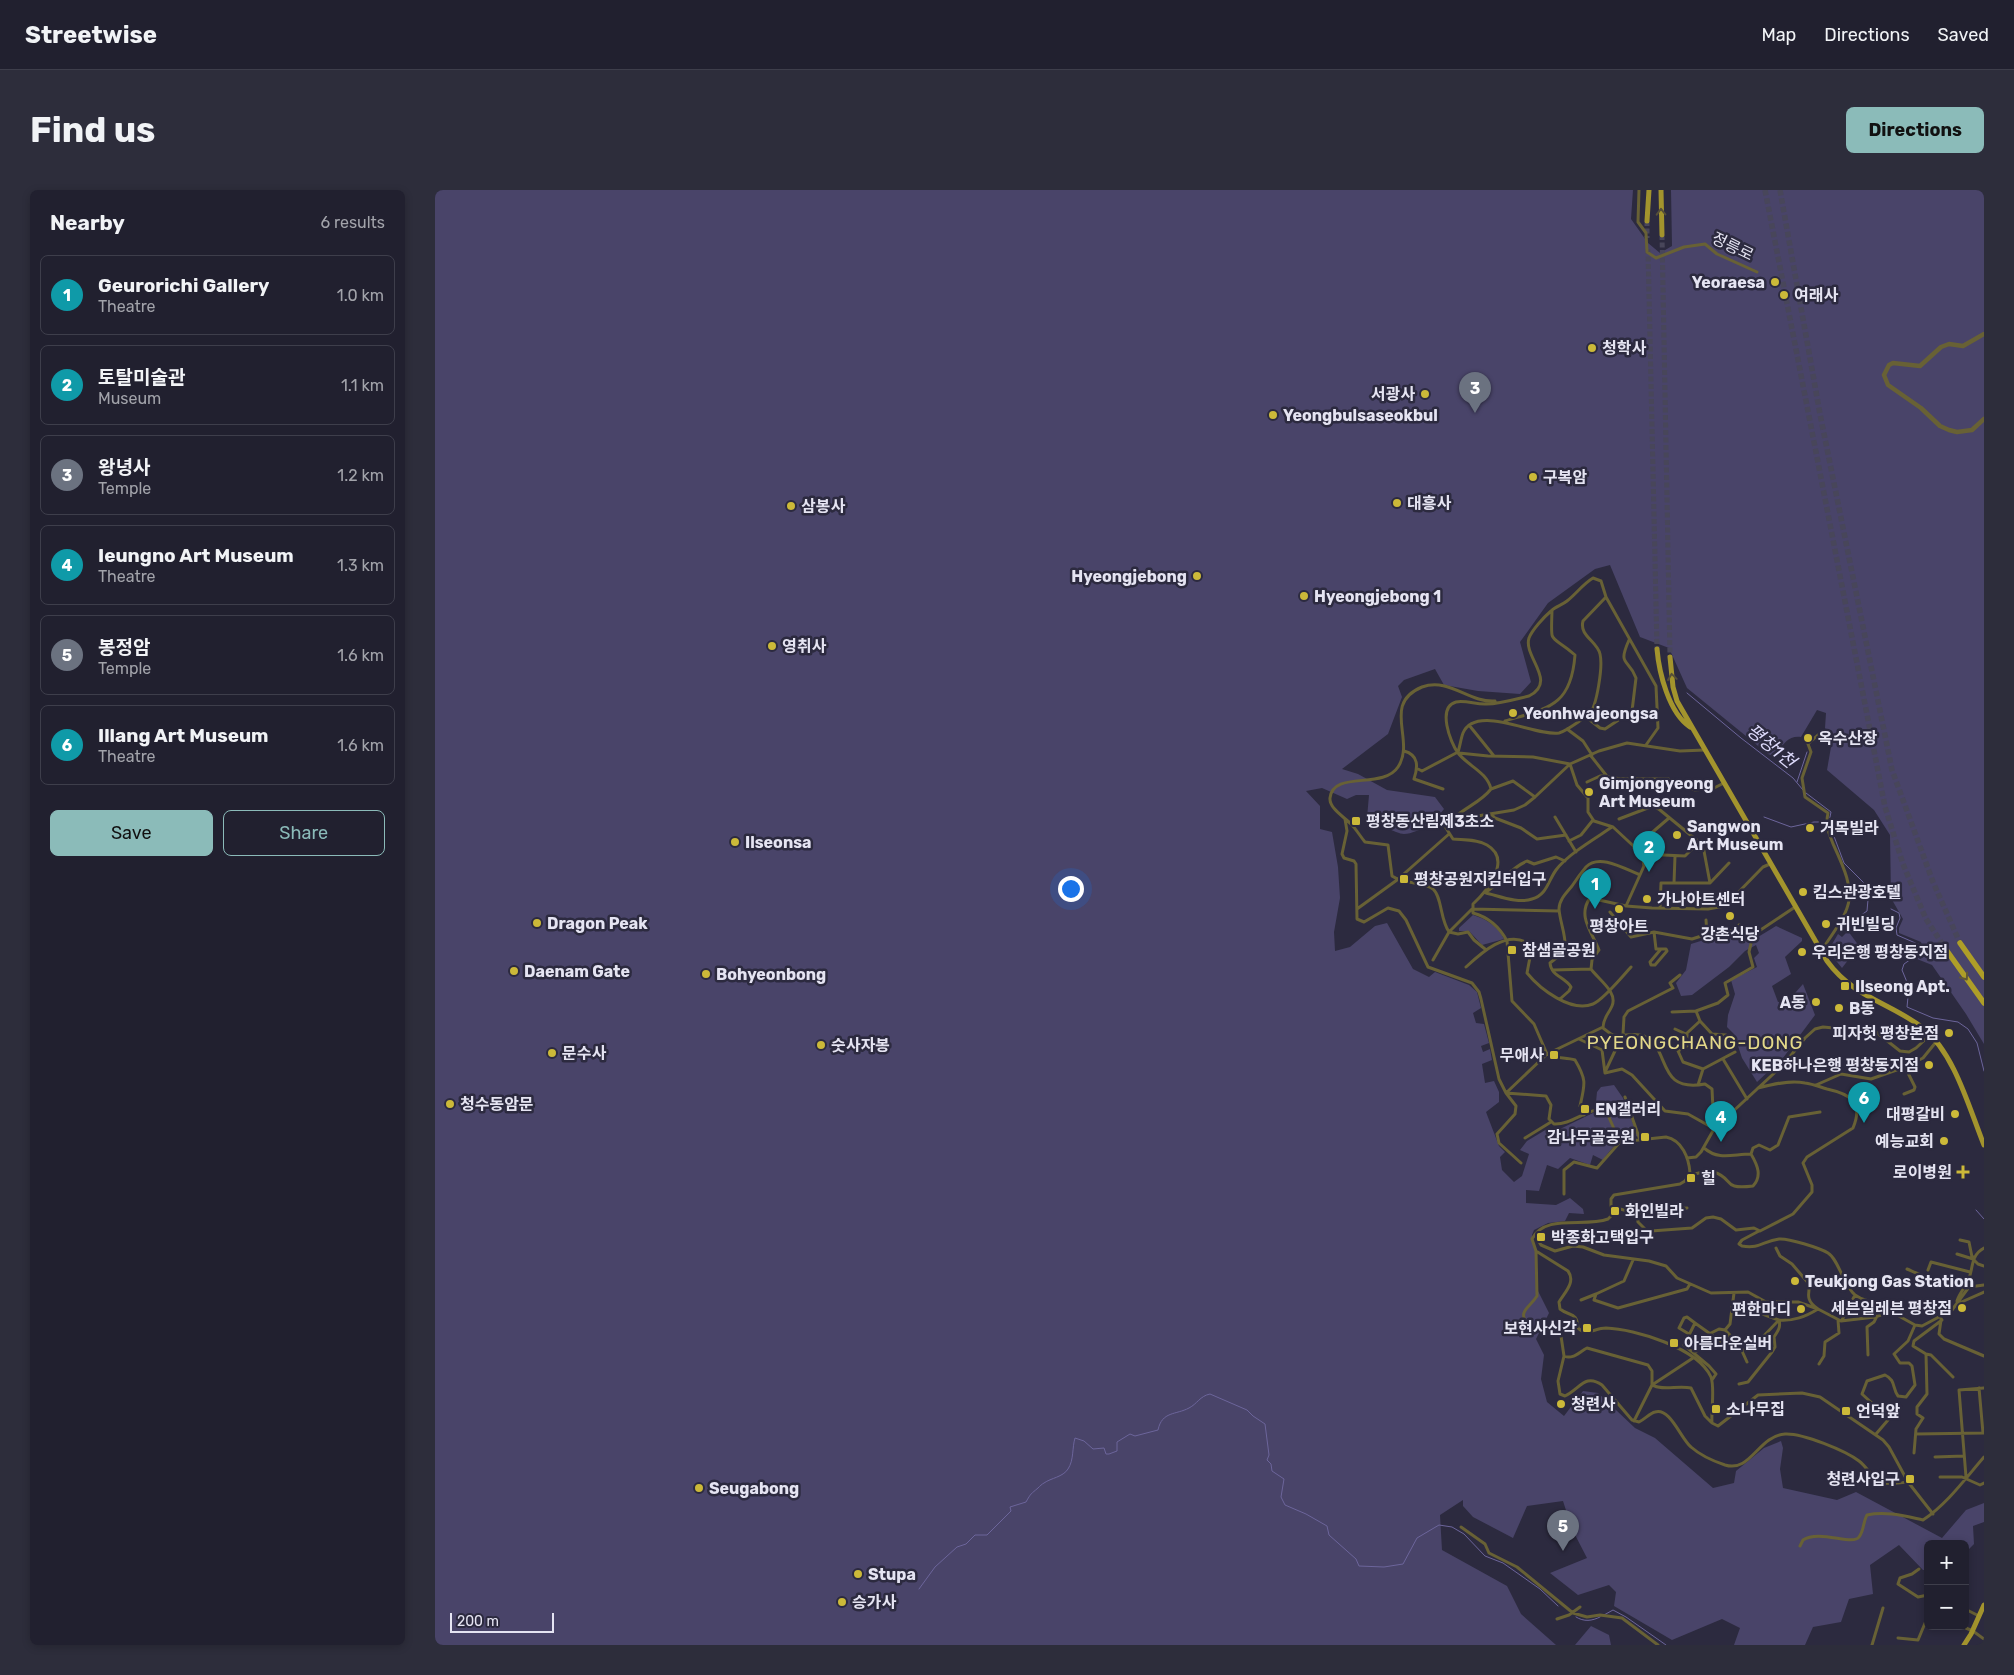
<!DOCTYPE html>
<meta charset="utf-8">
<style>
body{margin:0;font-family:Rubik,"Noto Sans KR",sans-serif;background:#2d2d3b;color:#f1f3f6}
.controls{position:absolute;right:15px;bottom:15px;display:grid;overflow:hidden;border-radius:8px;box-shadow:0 2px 8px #0003}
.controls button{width:45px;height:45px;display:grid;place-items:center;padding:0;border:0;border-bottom:1px solid #3e3e4b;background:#21202f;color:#f1f3f6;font:25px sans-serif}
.scale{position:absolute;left:15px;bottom:12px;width:104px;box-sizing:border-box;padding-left:5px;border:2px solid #e5e4f2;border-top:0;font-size:14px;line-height:18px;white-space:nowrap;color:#e5e4f2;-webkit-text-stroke:4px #2c2a3f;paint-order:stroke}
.you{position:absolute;left:635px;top:698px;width:18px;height:18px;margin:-12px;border:4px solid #fff;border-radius:50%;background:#1a73e8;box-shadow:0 0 0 8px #1a73e833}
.badge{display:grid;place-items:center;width:32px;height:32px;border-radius:50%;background:#8bbbb9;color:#fff;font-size:16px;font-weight:700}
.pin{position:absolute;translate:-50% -41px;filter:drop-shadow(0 1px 2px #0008)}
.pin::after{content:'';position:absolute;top:26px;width:18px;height:15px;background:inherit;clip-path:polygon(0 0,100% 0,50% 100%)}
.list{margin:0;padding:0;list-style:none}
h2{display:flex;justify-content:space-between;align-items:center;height:65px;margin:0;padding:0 20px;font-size:21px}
h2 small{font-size:16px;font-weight:400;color:#a2a3aa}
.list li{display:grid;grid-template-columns:32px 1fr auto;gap:15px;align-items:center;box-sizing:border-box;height:80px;margin:0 10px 10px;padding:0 10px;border:1px solid #3e3e4b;border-radius:8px}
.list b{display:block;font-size:19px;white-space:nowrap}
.list p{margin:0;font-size:16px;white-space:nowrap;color:#a2a3aa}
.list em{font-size:16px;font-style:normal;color:#a2a3aa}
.actions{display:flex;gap:10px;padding:15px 20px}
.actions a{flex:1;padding:11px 0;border:1px solid #8bbbb9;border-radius:8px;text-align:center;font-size:18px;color:#8bbbb9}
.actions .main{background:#8bbbb9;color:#111}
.map{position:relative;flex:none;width:1549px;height:1455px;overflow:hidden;border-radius:8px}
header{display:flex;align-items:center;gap:30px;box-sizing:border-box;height:70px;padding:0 25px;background:#21202f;border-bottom:1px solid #3e3e4b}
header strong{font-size:24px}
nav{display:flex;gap:28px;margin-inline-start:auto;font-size:18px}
.intro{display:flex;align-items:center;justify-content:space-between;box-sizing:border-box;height:120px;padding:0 30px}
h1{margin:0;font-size:35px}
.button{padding:12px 22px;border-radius:8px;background:#8bbbb9;color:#111;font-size:18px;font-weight:700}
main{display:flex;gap:30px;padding:0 30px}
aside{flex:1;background:#21202f;border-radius:8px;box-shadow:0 2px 8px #0003}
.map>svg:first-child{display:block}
</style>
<header>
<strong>Streetwise</strong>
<nav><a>Map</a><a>Directions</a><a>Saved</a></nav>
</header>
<div class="intro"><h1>Find us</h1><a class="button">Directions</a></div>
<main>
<aside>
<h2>Nearby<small>6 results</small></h2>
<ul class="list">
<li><span class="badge" style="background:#0f9aa8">1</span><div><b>Geurorichi Gallery</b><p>Theatre</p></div><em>1.0 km</em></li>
<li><span class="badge" style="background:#0f9aa8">2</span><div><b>토탈미술관</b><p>Museum</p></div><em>1.1 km</em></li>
<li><span class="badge" style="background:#6b7280">3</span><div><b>왕녕사</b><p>Temple</p></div><em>1.2 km</em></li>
<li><span class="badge" style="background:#0f9aa8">4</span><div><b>Ieungno Art Museum</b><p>Theatre</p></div><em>1.3 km</em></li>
<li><span class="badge" style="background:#6b7280">5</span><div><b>봉정암</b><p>Temple</p></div><em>1.6 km</em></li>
<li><span class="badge" style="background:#0f9aa8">6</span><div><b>Illang Art Museum</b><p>Theatre</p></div><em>1.6 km</em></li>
</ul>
<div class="actions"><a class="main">Save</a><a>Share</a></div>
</aside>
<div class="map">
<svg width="1549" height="1455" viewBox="0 0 1549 1455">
<rect width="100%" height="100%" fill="#2c2a3f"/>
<path fill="#494469" d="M0,0H1198L1196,29L1213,53L1225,63L1237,56L1236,0H1549V854L1531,824L1497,775L1482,769L1487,755L1486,752L1464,743V738L1468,729L1456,708L1455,645L1439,620L1392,580L1396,557L1390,538L1391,523L1382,520L1366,547C1353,545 1346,556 1341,567L1333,564L1252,498L1234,458L1205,447L1175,375L1160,379L1113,413L1085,452L1096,492L1085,504L1043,501L1009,495L1000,479L969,490L963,496L967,507L953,544L907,579L923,584L952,600L1000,607L1009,619C1000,631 985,643 969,644C961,644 941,632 932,628L934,605H921L912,609L887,598L871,601L885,616V639L897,642L903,677L905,708L899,742L900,761L915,757L940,736L952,733L978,779L994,787L1000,782L1034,795L1042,802L1046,818L1038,823L1041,833L1049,834L1054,853L1046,856L1048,862L1055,859L1057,870L1047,874L1050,893L1059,891L1064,902V912L1051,922L1064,956L1070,962L1065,967L1067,980L1079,992L1087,986L1094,964L1085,960L1092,951L1112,939H1125L1160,922L1162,902L1166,897L1179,895L1188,908L1203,946C1184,950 1179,955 1168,970L1158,965L1155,975L1135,968L1123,979L1112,975L1104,1001L1091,1000V1013L1121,1015L1135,1008L1148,1019L1149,1024L1134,1023L1130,1031L1113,1033L1099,1040L1097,1045L1100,1060L1101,1097L1114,1123L1101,1149L1109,1165L1106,1189L1112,1212L1129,1226L1148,1201L1163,1203L1200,1238L1220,1248L1278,1298L1299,1293L1301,1281L1329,1258L1346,1251L1348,1258L1345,1279L1348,1298L1402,1310L1421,1302L1507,1348L1531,1320L1549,1313V1332L1538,1336L1539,1354L1530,1363V1354H1493V1380H1488L1464,1355L1435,1375L1438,1404L1414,1409L1406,1432L1378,1437L1370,1455H1299L1305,1438L1287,1429L1237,1450L1179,1416L1181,1402L1174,1395L1143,1405L1115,1383L1152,1368L1137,1339L1128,1311L1092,1316L1078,1348L1038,1327L1028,1316V1310L1005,1325L1007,1360L1072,1396L1086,1424L1121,1455H0Z
M1038,725C1051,729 1063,736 1069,749L1047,755L1034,741H1024V738Z
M1341,736L1367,748V751L1350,767L1356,784L1337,796L1343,812L1353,811L1368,794L1380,825L1348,868L1322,892L1307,868L1299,844L1292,837L1293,825L1300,804L1296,790L1322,777L1319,768L1324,763L1321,755L1310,761L1294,777L1257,805L1246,806L1241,793L1251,780L1256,754L1288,744L1308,750L1323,747Z
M1413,741L1424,756L1407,778L1393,761L1403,744L1407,747Z
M1156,1436L1174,1445L1176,1455H1140Z"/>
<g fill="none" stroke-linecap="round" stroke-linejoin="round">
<path stroke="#6c659b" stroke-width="1" d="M1252,503L1306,548L1358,588L1368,600
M1362,592L1372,562
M1371,603L1396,622L1394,632
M1329,627L1356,637L1379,632H1390
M1394,633L1409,673L1434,698L1432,721L1416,732
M1456,719L1464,723L1465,728L1461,738L1462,745L1485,755L1482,765L1469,774L1467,780L1474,797L1472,817L1498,828L1523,832L1533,839L1542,853L1549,881
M1541,1020L1549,1029
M484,1399L500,1377L522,1357L531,1354L540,1345H552L576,1321L575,1317L591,1312C596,1303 596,1304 603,1298C605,1296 607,1294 609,1293C616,1288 628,1287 633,1279C639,1270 637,1258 640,1248L649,1251L658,1259L669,1258L671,1264H674L682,1261V1252L695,1244L700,1246L723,1240C727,1221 741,1225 754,1218C762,1214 765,1206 775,1204L812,1220L818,1226L830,1234L834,1265L832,1270L836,1274L837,1281L849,1289L846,1307L850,1315L871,1324L892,1336L894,1345L921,1369L924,1376L949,1377L968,1374L982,1348L1004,1335L1017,1337L1029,1344L1050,1366L1068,1373L1105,1399L1123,1416
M1169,1425L1178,1420L1191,1427L1231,1455
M1141,1427C1149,1432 1157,1431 1165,1427"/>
<path stroke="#48465a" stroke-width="5" stroke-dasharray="5 2.5" stroke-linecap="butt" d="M1212,31V48
M1227,45L1235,467
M1213,59L1222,459"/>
<path stroke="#48465a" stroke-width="5.5" stroke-dasharray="5.5 3" stroke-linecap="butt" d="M1330,0L1450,617L1468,674L1491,729L1512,761
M1345,0L1385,224L1457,580L1498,692L1525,753"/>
<path stroke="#686135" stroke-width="3" d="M1204,0L1203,32L1211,43L1212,62L1221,68L1249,57L1270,54L1282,64L1322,82
M1151,527L1165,538L1170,539L1197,521L1201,488C1194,468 1182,477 1194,450
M1070,531C1113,518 1136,517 1140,465C1114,442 1116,458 1117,420
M1034,535L1059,566
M1132,539L1148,551L1157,565
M1384,544L1373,554L1376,562L1367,588L1370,607L1393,623C1390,636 1394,644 1399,656C1424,710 1418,714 1386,761
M969,561C984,565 983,577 979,589L1008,599
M1023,562C1025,556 1026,548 1028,543C1041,513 1101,547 1124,543C1132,541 1145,530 1154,525C1162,516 1168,476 1165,464C1162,451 1144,446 1148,431L1171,407
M1024,563L1053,566L1098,567L1135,574L1142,595L1153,608V622L1159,631L1178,637L1207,664L1209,676L1191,716
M1156,566L1171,585
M983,579L987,581L1023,562
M1152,592L1165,586H1171L1185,589H1233L1260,600L1279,598L1289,593
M1056,599L1078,591L1100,607
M1056,624L1060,628L1086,638L1102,649L1131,645
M1120,627L1141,662
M910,629L912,641L907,664L909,668L919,671L921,674L922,729L929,732L953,718L964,721L971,730L993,777L1037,793L1044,802L1046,809L1064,889L1071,903L1111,906L1116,915L1114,929L1119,934C1136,935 1151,919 1168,919L1172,923L1185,952L1231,947C1247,950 1254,968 1255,983L1250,991L1245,994L1179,1005L1176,1009V1026L1173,1029C1150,1038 1110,1023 1097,1049L1101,1061L1133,1081C1141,1092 1130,1102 1124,1112L1125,1119C1135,1127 1142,1121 1143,1138C1152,1147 1159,1138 1171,1138C1200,1139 1263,1158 1276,1187C1280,1198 1276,1220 1277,1233L1283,1236L1323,1205L1367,1203L1385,1207L1448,1250L1454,1257L1473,1292L1498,1324
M1184,629L1218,616L1225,620L1264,652L1269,661L1275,693
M1018,630L1079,620L1090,615L1100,607L1135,574L1164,561L1192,553L1245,561L1270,560
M1134,651L1146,645L1158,630
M1199,658L1234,628
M1207,664L1250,666L1264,652
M1239,693L1240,666
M1051,702C1067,692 1074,679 1092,671L1099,674L1121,667L1130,671
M1051,703C1064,706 1084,714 1097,709C1112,705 1113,691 1121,680C1133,664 1161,648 1177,637
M1225,718L1226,693H1275L1294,673
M922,719L962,690L1014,644
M1175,722L1196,747L1219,742L1257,749L1285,740L1297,741L1309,746L1317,747
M1271,730L1272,744
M1304,735L1316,739L1320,743
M1219,742L1221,759H1231L1232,761L1220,775H1216L1215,772L1226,759
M1050,759L1039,750L1033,742L1023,744L1014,742C1005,729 1007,707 998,699C988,691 970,695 957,686L953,655L930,652C925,646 921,639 916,634C909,627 894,618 895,608C898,580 948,600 963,577C981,550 946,514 987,497C1014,487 1034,513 1060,511
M998,770L1014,742L1037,719L1124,721
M1031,777C1046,763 1072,739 1094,754L1096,762L1092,783C1105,799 1136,823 1158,814C1167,811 1189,785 1196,777
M1118,780L1156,779
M1125,809L1134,801L1136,797C1130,787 1116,786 1115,773L1130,761C1132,747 1125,733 1124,719C1124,710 1131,703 1137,696C1141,690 1146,683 1151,677C1164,663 1190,679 1205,685
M1237,822L1261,821
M1265,831L1277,844L1291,845
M1240,839L1251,844
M1144,849L1167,860L1170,883L1187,879L1197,885L1230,921L1253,924L1278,938
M1288,869L1312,909
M1470,877L1488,868L1501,852
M1268,879L1248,872L1243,861L1259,852L1251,844L1265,831L1261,821L1283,813L1293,805L1290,793L1318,777L1314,762L1318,745L1360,717
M1170,882L1188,844L1189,827L1193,821L1238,798L1235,793L1245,785
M1263,895L1268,879L1300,862
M1381,895L1406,884L1436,889L1470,877L1480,897L1479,900L1469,904
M1190,907L1205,950
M1149,925L1145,916C1150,894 1152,890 1140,870C1131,867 1120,869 1112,864L1099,834L1077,811L1072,751C1064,736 1053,727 1038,723V714C1051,702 1078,670 1052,655C1042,649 1029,650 1018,649L1011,638C1021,620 1044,615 1056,599C1052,582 1033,576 1023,563C1015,552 1002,517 1021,512C1031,510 1042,515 1052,514C1065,514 1081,509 1094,506C1123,491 1088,467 1094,448C1097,440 1109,427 1116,421C1120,417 1127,415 1132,411C1141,404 1148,394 1158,388L1166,391L1171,407L1221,496L1223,538L1211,555
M1279,939L1277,899L1270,894C1220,903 1237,859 1209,846C1199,842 1187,847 1178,845C1175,844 1171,840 1168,838C1168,828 1173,825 1177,816C1183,802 1164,790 1156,779L1157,770L1164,760C1157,742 1142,726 1155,708L1191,716L1217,718L1273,719L1290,716L1328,677L1335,674
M1090,948L1116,932
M1316,964L1318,958L1324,955L1335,960L1343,955L1354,927L1385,922
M1252,968L1261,967L1266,962L1279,939L1349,874L1370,848L1380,839L1388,837L1441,842L1465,861L1474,862L1481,858L1495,845
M1086,973L1064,953L1062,944L1080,924L1081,916L1071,903L1112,864L1168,837
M1255,985C1261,984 1272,980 1279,982C1300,989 1286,1000 1318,996C1327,986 1323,976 1316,964C1298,964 1284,971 1269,958
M1129,1004V980L1139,972L1162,978L1185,952
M1176,1017L1202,1023L1252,1018
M1202,1023L1203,1032L1211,1040L1216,1041L1257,1038L1271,1028L1278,1027L1286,1029L1301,1040L1319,1038L1325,1041L1358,1024L1377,1002V995L1368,973L1372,967L1418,938C1429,912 1415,904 1392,899C1385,897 1378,894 1370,893C1355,890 1338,894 1323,898
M1324,1041L1307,1050L1304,1054L1307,1056C1325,1059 1328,1051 1344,1049C1353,1048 1385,1058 1393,1063C1404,1070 1408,1095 1420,1105C1432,1114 1436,1106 1447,1124
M1100,1045L1106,1055L1120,1061L1138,1056L1148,1057L1169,1065L1214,1071L1231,1076L1242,1088L1276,1103L1313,1102L1331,1112H1363L1383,1119L1406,1131L1440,1127L1452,1123L1462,1125L1480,1135L1487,1136L1517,1120L1534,1097L1549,1095
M1525,1050L1534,1052L1537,1067H1540
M1101,1061L1102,1106C1093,1120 1081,1120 1095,1139L1117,1140L1123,1142L1126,1146L1129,1166L1123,1191L1125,1204L1130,1206C1145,1199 1150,1183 1167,1195L1197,1230L1204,1232C1210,1229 1215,1223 1220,1222C1235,1217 1246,1249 1256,1257C1265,1265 1278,1271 1290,1275C1316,1283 1323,1246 1350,1244C1368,1243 1411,1261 1424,1271C1432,1277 1438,1289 1446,1292C1454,1295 1465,1293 1473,1292
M1522,1064L1538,1069L1543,1074L1549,1076
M1198,1070L1189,1091L1161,1104L1159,1110L1183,1118L1252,1099L1255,1094
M1472,1079C1486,1085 1501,1092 1517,1095C1523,1096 1526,1092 1532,1093
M1493,1080L1496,1072L1535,1082
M1146,1110L1161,1104
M1522,1111C1524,1104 1528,1100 1532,1093C1539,1081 1534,1066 1549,1058
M1522,1114L1549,1102
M1298,1116C1311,1114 1330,1127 1344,1130C1346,1137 1343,1141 1339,1147L1340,1157L1337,1162L1313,1192L1304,1194
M1407,1130L1420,1105
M1506,1130L1504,1144L1509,1149L1549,1166
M1290,1140L1295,1134L1299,1103
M1254,1144L1244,1138L1249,1128L1252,1127L1260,1133L1249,1155L1274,1176L1281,1184L1277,1190
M1260,1163L1274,1144L1284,1139L1290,1140L1295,1145L1294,1150L1288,1153L1260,1133
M1491,1164L1496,1165L1518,1187
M1433,1165L1432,1137L1439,1132L1442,1126
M1129,1166C1138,1170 1144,1162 1152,1158L1213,1175L1217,1181V1195C1227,1201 1244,1195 1256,1198L1270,1226L1276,1232
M1312,1172L1307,1161L1322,1153L1344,1130C1359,1131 1370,1127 1383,1119C1373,1112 1372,1107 1375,1095L1357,1074L1345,1066L1341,1058
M1384,1174L1389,1166L1390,1152L1404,1143L1403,1130
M1544,1198L1548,1243
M1199,1231L1217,1195L1258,1168
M1441,1244L1453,1230L1451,1226L1427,1204L1432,1191L1450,1185C1461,1190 1457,1198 1463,1206L1471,1207L1480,1195L1477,1176L1474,1173H1465L1459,1164L1473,1151L1480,1135
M1481,1244L1549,1243
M1479,1263L1481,1239L1488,1228L1482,1224V1217L1492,1204L1491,1164L1478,1156L1479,1151L1507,1130L1505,1127
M1500,1267L1529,1266
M1505,1287H1527L1545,1295L1549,1293
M1531,1287L1524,1200L1549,1198
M1026,1337L1050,1354L1054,1363L1082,1377L1138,1423L1152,1427L1165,1425L1187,1428L1223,1455
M1365,1356L1368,1350C1384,1339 1418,1356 1424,1347C1429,1341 1428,1332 1432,1325C1451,1321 1469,1326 1488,1330C1512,1314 1530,1289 1549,1267
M1484,1379L1477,1384L1465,1388L1463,1394L1483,1407L1493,1405
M1530,1419L1544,1426
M1122,1429L1134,1425L1145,1417
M1526,1436L1538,1441L1549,1449
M1463,1448L1483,1450L1493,1426
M1437,1455L1448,1418"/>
<path stroke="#686135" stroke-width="4.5" d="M1549,144L1528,156L1514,154L1506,157L1485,176L1458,173L1454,175L1449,185L1453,195L1486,218L1505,236L1514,240L1522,242L1537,240L1549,229"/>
<path stroke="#a3942d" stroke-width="5" d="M1226,0L1227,45
M1212,31L1214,0
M1222,459C1224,483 1234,523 1255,537
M1235,467L1238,497L1242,511L1392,771C1419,808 1454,812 1488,838C1520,864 1534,918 1549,955
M1529,1455L1536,1444L1549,1415"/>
<path stroke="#ae9e28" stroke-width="5.5" d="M1525,753L1549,787
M1512,761L1549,813"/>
</g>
<defs><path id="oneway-chevron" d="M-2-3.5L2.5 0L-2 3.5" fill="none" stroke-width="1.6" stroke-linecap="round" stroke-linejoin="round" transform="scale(1.25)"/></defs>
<g stroke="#564f39">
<use href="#oneway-chevron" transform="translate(1226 22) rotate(-91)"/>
<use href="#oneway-chevron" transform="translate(1237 487) rotate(-98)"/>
</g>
<use stroke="#605836" href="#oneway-chevron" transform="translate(1530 787) rotate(55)"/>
<g fill="#ccb939" stroke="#2c2a3f" stroke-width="2">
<circle cx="1340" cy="92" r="5"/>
<circle cx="1349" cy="105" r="5"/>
<circle cx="1157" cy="158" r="5"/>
<circle cx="990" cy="204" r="5"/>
<circle cx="838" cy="225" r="5"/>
<circle cx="1098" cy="287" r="5"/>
<circle cx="962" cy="313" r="5"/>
<circle cx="356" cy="316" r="5"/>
<circle cx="762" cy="386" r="5"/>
<circle cx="869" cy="406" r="5"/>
<circle cx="337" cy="456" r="5"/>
<circle cx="1078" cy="523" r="5"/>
<circle cx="1373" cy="548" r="5"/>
<circle cx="1154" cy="602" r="5"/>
<rect x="916" y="626" width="10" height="10" rx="2.5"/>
<circle cx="1375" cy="638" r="5"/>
<circle cx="1242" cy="645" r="5"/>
<circle cx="300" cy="652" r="5"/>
<rect x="964" y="684" width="10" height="10" rx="2.5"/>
<circle cx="1368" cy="702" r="5"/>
<circle cx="1212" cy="709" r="5"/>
<circle cx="1184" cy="719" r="5"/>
<circle cx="1295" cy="726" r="5"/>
<circle cx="102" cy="733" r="5"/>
<circle cx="1391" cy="734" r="5"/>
<rect x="1072" y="755" width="10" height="10" rx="2.5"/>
<circle cx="1367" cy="762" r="5"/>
<circle cx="79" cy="781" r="5"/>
<circle cx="271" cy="784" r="5"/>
<rect x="1405" y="791" width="10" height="10" rx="2.5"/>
<circle cx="1381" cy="812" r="5"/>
<circle cx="1404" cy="818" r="5"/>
<circle cx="1514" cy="843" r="5"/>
<circle cx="386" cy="855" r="5"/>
<circle cx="117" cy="863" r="5"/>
<rect x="1114" y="860" width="10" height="10" rx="2.5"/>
<circle cx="1494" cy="875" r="5"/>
<circle cx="15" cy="914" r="5"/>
<rect x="1145" y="914" width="10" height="10" rx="2.5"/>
<circle cx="1520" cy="924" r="5"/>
<rect x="1205" y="942" width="10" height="10" rx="2.5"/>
<circle cx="1509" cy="951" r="5"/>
<path d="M1525.5 974.5h5v5h5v5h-5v5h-5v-5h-5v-5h5z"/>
<rect x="1251" y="983" width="10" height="10" rx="2.5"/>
<rect x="1175" y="1016" width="10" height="10" rx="2.5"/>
<rect x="1101" y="1042" width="10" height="10" rx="2.5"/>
<circle cx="1360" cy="1091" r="5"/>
<circle cx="1527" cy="1118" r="5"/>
<circle cx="1366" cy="1119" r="5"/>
<rect x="1147" y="1133" width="10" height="10" rx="2.5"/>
<rect x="1234" y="1148" width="10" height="10" rx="2.5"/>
<circle cx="1126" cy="1214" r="5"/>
<rect x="1276" y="1214" width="10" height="10" rx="2.5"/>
<rect x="1406" y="1216" width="10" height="10" rx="2.5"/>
<rect x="1470" y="1284" width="10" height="10" rx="2.5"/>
<circle cx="264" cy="1298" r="5"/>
<circle cx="423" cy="1384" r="5"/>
<circle cx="407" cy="1412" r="5"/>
</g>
<g text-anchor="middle" stroke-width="5" stroke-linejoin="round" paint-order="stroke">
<g font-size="16" fill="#e5e4f2" stroke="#2c2a3f">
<text transform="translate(1298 56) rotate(26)" y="6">정릉로</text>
</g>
<g font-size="16" font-weight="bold" fill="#e5e4f2" stroke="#2c2a3f" text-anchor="start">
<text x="1330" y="98" text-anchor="end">Yeoraesa</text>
<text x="1359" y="111">여래사</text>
<text x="1167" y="164">청학사</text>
<text x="980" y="210" text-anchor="end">서광사</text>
<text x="848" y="231">Yeongbulsaseokbul</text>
<text x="1108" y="293">구복암</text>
<text x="972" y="319">대흥사</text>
<text x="366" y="322">삼봉사</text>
<text x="752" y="392" text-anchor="end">Hyeongjebong</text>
<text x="879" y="412">Hyeongjebong 1</text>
<text x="347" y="462">영취사</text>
<text x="1088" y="529">Yeonhwajeongsa</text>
<text x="1383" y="554">옥수산장</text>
<text x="1164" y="599">Gimjongyeong<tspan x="1164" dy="18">Art Museum</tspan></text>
<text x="931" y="637">평창동산림제3초소</text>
<text x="1252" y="642">Sangwon<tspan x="1252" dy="18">Art Museum</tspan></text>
<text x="1385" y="644">거목빌라</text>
<text x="310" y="658">Ilseonsa</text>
<text x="979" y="695">평창공원지킴터입구</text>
<text x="1378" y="708">킴스관광호텔</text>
<text x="1222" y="715">가나아트센터</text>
<text x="112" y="739">Dragon Peak</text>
<text x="1401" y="740">귀빈빌딩</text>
<text x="1184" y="742" text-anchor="middle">평창아트</text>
<text x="1295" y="750" text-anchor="middle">강촌식당</text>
<text x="1087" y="766">참샘골공원</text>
<text x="1377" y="768">우리은행 평창동지점</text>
<text x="89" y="787">Daenam Gate</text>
<text x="281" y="790">Bohyeonbong</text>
<text x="1420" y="802">Ilseong Apt.</text>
<text x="1371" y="818" text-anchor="end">A동</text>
<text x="1414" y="824">B동</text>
<text x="1504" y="849" text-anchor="end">피자헛 평창본점</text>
<text x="396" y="861">숫사자봉</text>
<text x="127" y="869">문수사</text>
<text x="1109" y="871" text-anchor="end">무애사</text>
<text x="1484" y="881" text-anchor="end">KEB하나은행 평창동지점</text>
<text x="25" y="920">청수동암문</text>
<text x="1160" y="925">EN갤러리</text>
<text x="1510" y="930" text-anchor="end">대평갈비</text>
<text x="1200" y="953" text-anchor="end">감나무골공원</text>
<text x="1499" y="957" text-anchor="end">예능교회</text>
<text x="1517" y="988" text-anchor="end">로이병원</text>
<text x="1266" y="994">힐</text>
<text x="1190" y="1027">화인빌라</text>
<text x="1116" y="1053">박종화고택입구</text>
<text x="1370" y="1097">Teukjong Gas Station</text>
<text x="1517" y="1124" text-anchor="end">세븐일레븐 평창점</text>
<text x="1356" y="1125" text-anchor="end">편한마디</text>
<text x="1142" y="1144" text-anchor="end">보현사신각</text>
<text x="1249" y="1159">아름다운실버</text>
<text x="1136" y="1220">청련사</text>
<text x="1291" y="1225">소나무집</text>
<text x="1421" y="1227">언덕앞</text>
<text x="1465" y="1295" text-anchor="end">청련사입구</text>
<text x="274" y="1304">Seugabong</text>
<text x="433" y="1390">Stupa</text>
<text x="417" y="1418">승가사</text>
</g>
<g font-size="18" font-style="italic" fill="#dddafb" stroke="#2c2a3f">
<text transform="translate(1336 556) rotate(40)" y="6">평창1천</text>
</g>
<g font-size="19" letter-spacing="1" fill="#e3d889" stroke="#2c2a3f">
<text x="1260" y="859">PYEONGCHANG-DONG</text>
</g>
</g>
</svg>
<div class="controls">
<button>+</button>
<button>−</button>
</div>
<div class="scale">200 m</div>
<div class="you"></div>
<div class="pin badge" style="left:1160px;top:719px;background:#0f9aa8">1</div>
<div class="pin badge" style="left:1214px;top:682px;background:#0f9aa8">2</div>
<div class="pin badge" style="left:1040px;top:223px;background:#6b7280">3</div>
<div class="pin badge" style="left:1286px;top:952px;background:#0f9aa8">4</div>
<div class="pin badge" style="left:1128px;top:1361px;background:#6b7280">5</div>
<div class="pin badge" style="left:1429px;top:933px;background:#0f9aa8">6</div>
</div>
</main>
